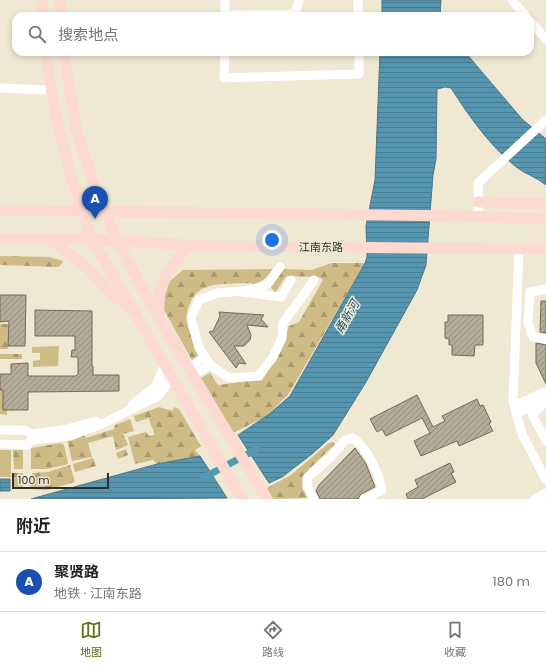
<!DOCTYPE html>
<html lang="zh">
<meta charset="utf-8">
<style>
body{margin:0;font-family:Poppins,"Noto Sans SC",sans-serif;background:#f2f2f2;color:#202124}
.scale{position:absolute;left:12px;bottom:10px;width:97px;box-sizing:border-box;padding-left:4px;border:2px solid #322f27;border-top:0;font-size:11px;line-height:14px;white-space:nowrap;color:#322f27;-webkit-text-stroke:3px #efe8d3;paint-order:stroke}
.you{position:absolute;left:272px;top:240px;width:14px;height:14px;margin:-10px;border:3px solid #fff;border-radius:50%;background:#1a73e8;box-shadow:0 0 0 6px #1a73e833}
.badge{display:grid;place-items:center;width:26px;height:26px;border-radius:50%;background:#646e16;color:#fff;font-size:13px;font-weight:700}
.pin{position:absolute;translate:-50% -33px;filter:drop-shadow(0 1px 2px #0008)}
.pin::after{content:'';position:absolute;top:21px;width:14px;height:12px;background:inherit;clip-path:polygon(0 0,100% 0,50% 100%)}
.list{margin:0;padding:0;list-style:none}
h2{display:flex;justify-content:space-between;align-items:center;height:52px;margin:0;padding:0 16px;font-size:17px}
h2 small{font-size:13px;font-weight:400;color:#757577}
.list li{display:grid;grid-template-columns:26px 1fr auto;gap:12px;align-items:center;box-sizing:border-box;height:60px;padding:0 16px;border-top:1px solid #e0e0e0}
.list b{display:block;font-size:15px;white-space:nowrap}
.list p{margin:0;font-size:13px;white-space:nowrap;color:#757577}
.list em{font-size:13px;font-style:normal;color:#757577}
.icon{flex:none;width:22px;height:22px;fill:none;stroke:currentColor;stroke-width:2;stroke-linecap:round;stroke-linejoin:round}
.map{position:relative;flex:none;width:546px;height:499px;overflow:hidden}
.search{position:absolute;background:#fff;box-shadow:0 2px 6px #0003;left:12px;right:12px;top:12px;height:44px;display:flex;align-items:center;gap:10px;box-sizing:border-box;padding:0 14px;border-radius:12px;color:#757577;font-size:15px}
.sheet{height:112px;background:#fff}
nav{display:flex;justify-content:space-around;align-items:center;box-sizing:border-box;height:56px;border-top:1px solid #e0e0e0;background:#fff;font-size:11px;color:#757577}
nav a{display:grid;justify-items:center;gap:2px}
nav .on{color:#646e16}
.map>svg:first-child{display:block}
</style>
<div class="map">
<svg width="546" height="499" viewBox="0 0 546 499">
<defs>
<pattern id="forest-firs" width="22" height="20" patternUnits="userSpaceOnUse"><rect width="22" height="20" fill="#cebb85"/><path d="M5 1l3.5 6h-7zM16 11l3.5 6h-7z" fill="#a8986d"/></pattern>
<pattern id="water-rules" width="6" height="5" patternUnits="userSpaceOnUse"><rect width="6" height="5" fill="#5796b0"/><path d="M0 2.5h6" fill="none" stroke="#497b8f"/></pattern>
<pattern id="building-hatch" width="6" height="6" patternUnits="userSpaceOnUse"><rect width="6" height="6" fill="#b3ac98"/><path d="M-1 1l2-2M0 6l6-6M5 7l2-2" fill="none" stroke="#928c7c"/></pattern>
</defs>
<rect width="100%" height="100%" fill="#efe8d3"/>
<path fill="#cebb85" d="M59,346L58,366L33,367V361L40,360V353H32V347Z
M0,450H11V477H0Z"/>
<path fill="url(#forest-firs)" d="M0,256L49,257L63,261L59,267L0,265Z
M331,263H365L288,395L265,417L233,433L201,378L210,373L218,385L255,380L262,381L279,352L289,326L299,322L323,280L319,277L286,276L275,293L270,286L281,269L312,270Z
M273,269L266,278L253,286L251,283C236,284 218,282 204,288C199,290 194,295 191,301C180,321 193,340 203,358L193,362L164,310L165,295L170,281L183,270Z
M0,324H9L8,349H0Z
M0,354H22V359H0Z
M0,390H3V409L7,410V415L0,414Z
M159,407L173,411L174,407L179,409L201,446L195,450L200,456L157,464L153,460L135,464L128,437L146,432L149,436L154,435C154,429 150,425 149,418L136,422L134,416Z
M130,419L134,431L123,434L128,445L116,450L113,436L88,443L92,457L72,461L67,439L84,434L86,438L114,429L115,425Z
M333,442L335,444L309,469L302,479L307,498L273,499L267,488L291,475L329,443Z
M61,443L64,445L68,464L47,469H31V448Z
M126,449L128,455L118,459L116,453Z
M13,450H23V469H14Z
M93,458L96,466L75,472L73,464Z
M70,465L75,482L47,490L30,489L32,473L48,472Z
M14,473H23V489H14Z"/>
<path fill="url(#water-rules)" stroke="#4c7787" d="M382,0H441L440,16H382Z
M380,52H465L522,119L546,139V185C537,177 524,174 515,166C489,145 469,116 451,88L445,87L437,89L436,159L433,175L426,265L417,290L366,382L333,435L312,454L282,477L269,483L238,435L268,415L290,396L365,263L367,257L366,226L375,180Z
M200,456L227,498L31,499L157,464Z
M0,479H10V491H0Z"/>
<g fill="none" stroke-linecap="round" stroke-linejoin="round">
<path stroke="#5796b0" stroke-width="7" d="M203,478L257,449"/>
</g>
<path fill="url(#building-hatch)" stroke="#726b59" d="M0,295H26L25,346H8L9,321L0,322Z
M541,301H546V333L540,332Z
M35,310L92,311V366H93V375H119V391L28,392V410H3V390H0V374H11V364L28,363V376H76L78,374V357H71L72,350H75V336H35Z
M219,312L264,315L261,319L268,327L247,325L251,335L250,340L244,346H234L246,364L239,363L236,368L209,332L213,331L220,316Z
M448,315H483V345H475L474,356L452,355V345H449V339L445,338V322H448Z
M536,343L546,345V384L536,363Z
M417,395L433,427L445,421L442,416L477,399L480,406L483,405L491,422L489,424L493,431L459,446L457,441L421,456L414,441L430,433L422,418L386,436L382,429L377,432L370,419Z
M355,448L366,464L375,487L361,494L358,499H320L316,491L319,485Z
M450,463L454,472L451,473L456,482L422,499H408L406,494L418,487L415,480Z"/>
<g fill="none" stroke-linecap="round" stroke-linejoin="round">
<path stroke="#fff" stroke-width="9" d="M225,0V16
M358,0V16
M512,0L526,16
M225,15L295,14L299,0
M530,21L546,39
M225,52L224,78L359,74V52
M0,88L51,90
M479,217L478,183L546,120
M519,248L513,401L522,434L546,480
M280,267L267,285L244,291L217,293L199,300L191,318L199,348L210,365L229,378L258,376L272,359L282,338L283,323L314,280
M546,289L530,292L528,323L533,337L546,339
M242,292L281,297L291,280
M189,368L205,356
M194,375L210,365
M546,402L532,414L546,441
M132,405L156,386L165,364
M514,406L544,392
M516,414L542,399
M0,430H25L31,434L63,430L96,421
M0,444L27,445L32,440L70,436L102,424L158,396L172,377
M314,499L307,487V478L332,456L345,440L352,438C367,446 379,474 382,490L364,499
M535,499L546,493"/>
<path stroke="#fddad1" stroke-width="11" d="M42,0V16
M60,0L61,16
M46,52C53,118 69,177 92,239L242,499
M64,52L76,128L92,179L116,240L159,318L267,499
M478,202L546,204
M0,210L458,216L546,219
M0,239H92L204,246L546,249
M49,239L88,268L111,294L129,307
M159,313C156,283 170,268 189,245"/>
</g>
<g text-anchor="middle" stroke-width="3" stroke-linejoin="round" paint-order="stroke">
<g font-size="11" fill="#322f27" stroke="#efe8d3">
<text x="321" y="251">江南东路</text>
</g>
<g font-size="12" font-style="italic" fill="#1f5467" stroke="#efe8d3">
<text transform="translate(347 317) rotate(-60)" y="4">甬新河</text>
</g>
</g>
</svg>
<div class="scale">100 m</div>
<div class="you"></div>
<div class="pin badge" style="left:95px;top:219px;background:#1a4fb4">A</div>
<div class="search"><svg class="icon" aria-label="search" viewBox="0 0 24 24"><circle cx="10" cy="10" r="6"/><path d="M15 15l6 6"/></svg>搜索地点</div>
</div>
<section class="sheet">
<h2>附近<small></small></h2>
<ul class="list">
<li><span class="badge" style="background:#1a4fb4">A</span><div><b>聚贤路</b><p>地铁 · 江南东路</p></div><em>180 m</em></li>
</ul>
</section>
<nav>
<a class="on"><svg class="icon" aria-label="map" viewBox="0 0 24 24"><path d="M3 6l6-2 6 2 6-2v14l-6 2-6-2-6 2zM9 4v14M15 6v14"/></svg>地图</a>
<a><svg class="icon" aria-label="directions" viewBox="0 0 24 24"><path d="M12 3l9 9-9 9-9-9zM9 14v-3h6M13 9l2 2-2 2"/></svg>路线</a>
<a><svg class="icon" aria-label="saved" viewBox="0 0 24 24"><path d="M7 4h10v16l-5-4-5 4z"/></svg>收藏</a>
</nav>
